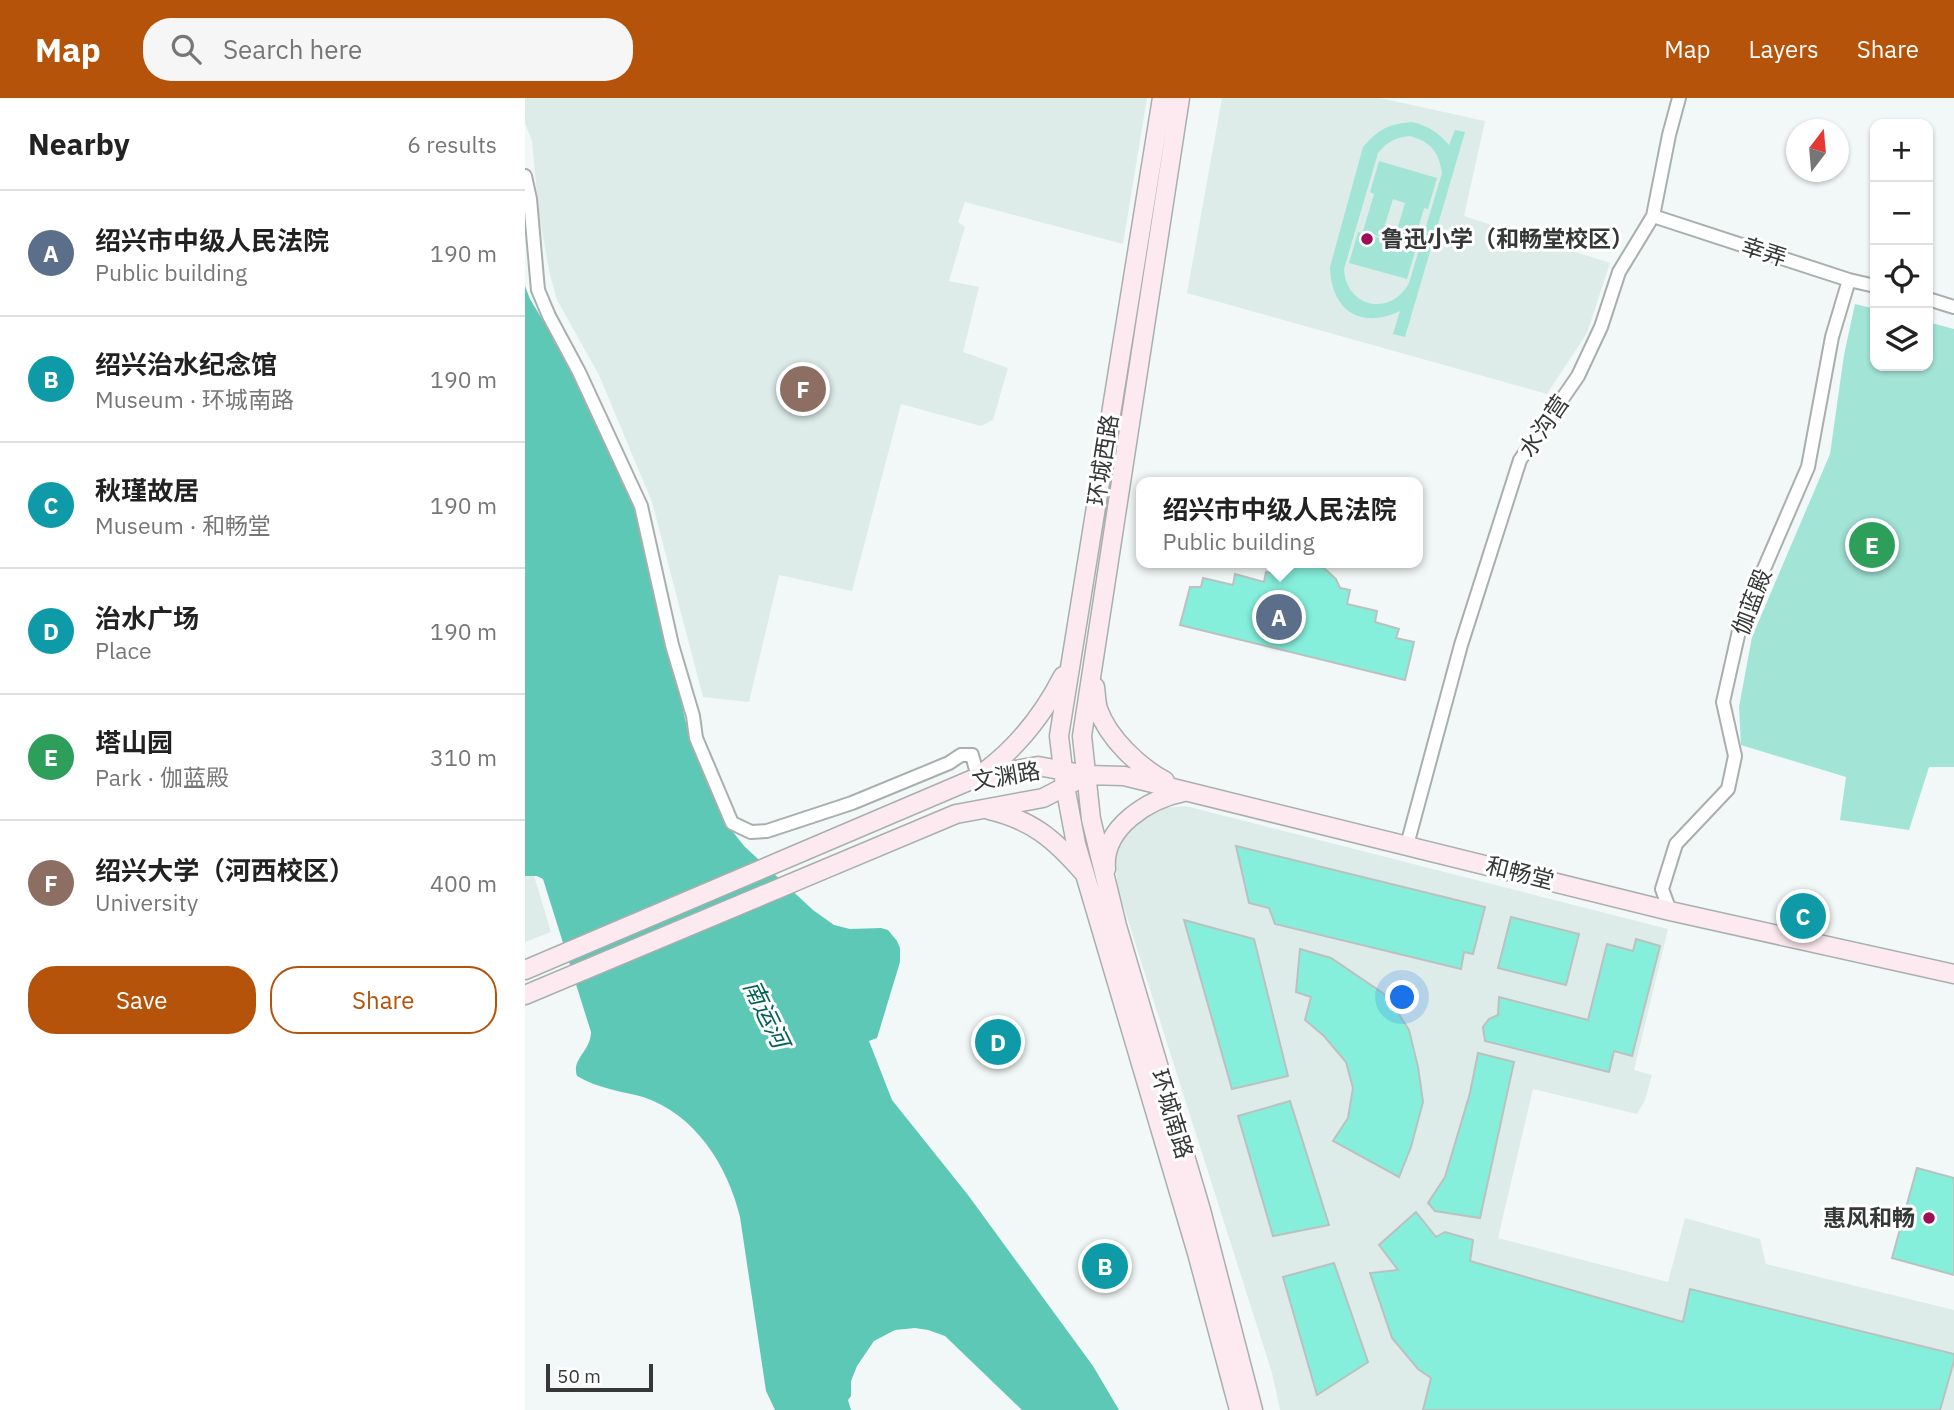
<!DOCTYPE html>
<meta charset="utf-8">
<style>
body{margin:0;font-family:"IBM Plex Sans","Noto Sans SC",sans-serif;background:#f6f6f6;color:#222}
.controls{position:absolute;right:21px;top:21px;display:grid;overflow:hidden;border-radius:14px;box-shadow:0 2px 5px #0004}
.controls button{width:63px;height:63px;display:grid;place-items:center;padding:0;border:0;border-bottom:2px solid #e0e0e0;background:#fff;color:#222;font:35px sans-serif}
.compass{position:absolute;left:1261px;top:21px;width:63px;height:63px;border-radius:50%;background:#fff;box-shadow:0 2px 5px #0004;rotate:16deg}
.scale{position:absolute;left:21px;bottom:18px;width:107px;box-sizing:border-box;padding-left:7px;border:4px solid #363838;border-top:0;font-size:19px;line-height:24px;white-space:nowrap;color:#363838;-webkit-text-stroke:5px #fff;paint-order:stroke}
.you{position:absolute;left:878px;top:900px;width:24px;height:24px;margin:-18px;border:5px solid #fff;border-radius:50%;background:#1a73e8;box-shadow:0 0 0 10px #1a73e833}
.badge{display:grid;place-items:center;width:46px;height:46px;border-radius:50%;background:#b45309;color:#fff;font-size:23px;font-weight:700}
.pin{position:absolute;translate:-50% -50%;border:4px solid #fff;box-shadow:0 2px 7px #0006}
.popup{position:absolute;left:611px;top:379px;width:287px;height:91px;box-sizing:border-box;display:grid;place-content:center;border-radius:14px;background:#fff;filter:drop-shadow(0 2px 5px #0005);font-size:23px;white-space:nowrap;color:#767676}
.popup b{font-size:26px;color:#222}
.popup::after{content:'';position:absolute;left:50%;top:100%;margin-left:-14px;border:14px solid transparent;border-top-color:#fff}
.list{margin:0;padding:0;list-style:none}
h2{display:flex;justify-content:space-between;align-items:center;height:91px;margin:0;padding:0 28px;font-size:30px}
h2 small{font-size:23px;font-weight:400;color:#767676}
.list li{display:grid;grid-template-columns:46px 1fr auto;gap:21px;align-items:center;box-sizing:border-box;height:126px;padding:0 28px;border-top:2px solid #e0e0e0}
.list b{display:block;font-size:26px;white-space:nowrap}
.list p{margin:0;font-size:23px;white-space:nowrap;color:#767676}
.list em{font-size:23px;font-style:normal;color:#767676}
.actions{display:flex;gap:14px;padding:21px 28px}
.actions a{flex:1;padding:16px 0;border:2px solid #b45309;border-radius:28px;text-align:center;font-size:24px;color:#b45309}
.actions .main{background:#b45309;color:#fff}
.icon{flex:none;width:38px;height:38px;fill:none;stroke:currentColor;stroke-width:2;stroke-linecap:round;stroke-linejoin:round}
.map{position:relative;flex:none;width:1429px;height:1312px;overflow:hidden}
header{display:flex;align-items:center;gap:42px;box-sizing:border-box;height:98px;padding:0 35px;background:#b45309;color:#fff}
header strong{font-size:33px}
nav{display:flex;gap:38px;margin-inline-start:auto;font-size:24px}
.search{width:490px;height:63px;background:#f6f6f6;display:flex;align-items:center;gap:18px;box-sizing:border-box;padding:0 24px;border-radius:28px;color:#767676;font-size:26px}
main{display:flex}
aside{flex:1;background:#fff}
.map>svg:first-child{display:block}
</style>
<header>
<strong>Map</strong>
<div class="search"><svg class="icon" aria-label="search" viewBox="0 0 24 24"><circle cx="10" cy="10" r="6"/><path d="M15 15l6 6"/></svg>Search here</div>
<nav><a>Map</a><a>Layers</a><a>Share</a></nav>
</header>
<main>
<aside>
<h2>Nearby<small>6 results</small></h2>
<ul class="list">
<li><span class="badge" style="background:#5c6f8a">A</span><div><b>绍兴市中级人民法院</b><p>Public building</p></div><em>190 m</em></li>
<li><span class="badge" style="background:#0f9aa8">B</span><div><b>绍兴治水纪念馆</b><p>Museum · 环城南路</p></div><em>190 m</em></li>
<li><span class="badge" style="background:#0f9aa8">C</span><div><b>秋瑾故居</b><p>Museum · 和畅堂</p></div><em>190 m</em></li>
<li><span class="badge" style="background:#0f9aa8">D</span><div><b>治水广场</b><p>Place</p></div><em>190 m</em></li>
<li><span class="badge" style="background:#2e9e5b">E</span><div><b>塔山园</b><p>Park · 伽蓝殿</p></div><em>310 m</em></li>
<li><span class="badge" style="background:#8d6e63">F</span><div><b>绍兴大学（河西校区）</b><p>University</p></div><em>400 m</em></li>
</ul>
<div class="actions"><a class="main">Save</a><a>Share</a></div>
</aside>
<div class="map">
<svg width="1429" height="1312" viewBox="0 0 1429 1312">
<rect width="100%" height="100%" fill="#f2f8f7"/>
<path fill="#ddece9" d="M0,0H622L598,146L440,104L433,124L440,129L424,183L454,189L438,254L483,270L468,322L456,328L376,306L327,493L254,477L224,604L178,599L127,404L74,277L32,202L25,177L14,118L7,43L0,25Z
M697,0H855L960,23L939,118L1085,165L1062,235L1022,296L662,195Z
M661,708L1143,831L1109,972L1127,977L1120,1002L1112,1016L1008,991L973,1140L1143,1184L1160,1120L1235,1141L1241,1166L1429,1212V1312H755L747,1275L593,791L589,753L607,728L628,711Z
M0,748L26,834L0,844Z"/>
<path fill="#a2e4d6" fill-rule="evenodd" d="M887,24C903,28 913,34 924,47L930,32L940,34L880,239L868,236L875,213C835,232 806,212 805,169L838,49C854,31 863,26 887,24ZM885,38C906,44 914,54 917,75L884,185C866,219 821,210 819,171L853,55C863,43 870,40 885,38Z
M854,63L912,80L903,111L899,110L888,148L869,142L880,105L868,101L856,139L838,133L849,96L845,94Z
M833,134L891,150L882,181L824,165Z
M1330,206L1350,211V268H1403V224L1429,231V669H1404L1384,732L1315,722L1321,679L1216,647L1214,609L1227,539L1305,356L1319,257Z"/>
<path fill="#5dc8b5" d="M0,188L5,201L53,281L110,405L164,638L205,730L219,748L288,812L309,827L325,831L356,830L363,832L372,843L375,850V864L352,940L344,943L367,1002L443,1097L568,1268L594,1312H497L420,1238L403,1232L390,1230L370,1232L349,1243L332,1268L326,1283V1298L323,1302L326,1312H250L241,1293L215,1119C203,1068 170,1016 118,999C96,993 71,990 52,978C46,961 66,953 66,934L18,781L12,778H0Z"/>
<path fill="#86efdc" stroke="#bbc1bf" stroke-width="2" d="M772,465H787L799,470L811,481L815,490L825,492L822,506L852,513L850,524L874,531L871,540L889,544L880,582L655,527L665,489H676L678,480L708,487L710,476L739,484L741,474L751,476Z
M711,748L960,809L948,856L939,854L936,871L750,826L744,810L724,805Z
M986,819L1054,836L1041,887L973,870Z
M659,822L729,841L763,978L707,991Z
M1111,841L1135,848L1107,958L1089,953L1084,974L960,943L958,929L964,921L973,917L974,899L1063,922L1082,846L1108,853Z
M775,851L806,860L862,898L884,932L893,969L898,1004L886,1049L874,1079L808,1043L823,1020L828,990L821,964L799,938L780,922L786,899L771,894Z
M953,955L989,964L955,1120L910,1113L903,1105L920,1079L945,995Z
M765,1003L804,1127L748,1138L713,1018Z
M1392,1070L1429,1080V1177L1367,1160Z
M891,1114L911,1139L920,1134L948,1142L945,1163L1158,1224L1165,1191L1429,1256V1263L1415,1312H898L906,1280L893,1271L867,1240L845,1175L873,1172L854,1147Z
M809,1165L843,1264L792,1297L758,1179Z"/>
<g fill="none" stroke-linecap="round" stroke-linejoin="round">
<defs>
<path id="street" d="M0,78L5,101L13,192L24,218L54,274L116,408L147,547L168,618L171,640L207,725L226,734L242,733L327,705L424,665L436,657H447L453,679
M1128,118L1324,182L1350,188
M1403,201L1429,209
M882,747L936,547L995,362L1053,278L1076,229L1094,174L1128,118L1144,37L1154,0
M1145,813L1137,791L1151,746L1203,691L1210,658L1198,604L1216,524L1283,369L1307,239L1324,182"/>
<path id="secondary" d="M637,0L534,638L540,688L551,746L672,1155L714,1312
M655,0L557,638L566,721L592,828L676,1112L728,1312
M570,589C571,596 571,604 573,611C583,640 614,669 640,683
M459,674C494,648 518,617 538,578
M464,712C507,722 529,741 558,774
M581,771C577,729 624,701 659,694
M0,872L453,679L513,668L561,677L599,678L1145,813L1429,876
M0,897L431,716L518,700L549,684"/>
</defs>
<use href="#street" stroke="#a9afad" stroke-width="16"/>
<use href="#secondary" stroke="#a9afad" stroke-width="21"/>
<use href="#street" stroke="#fff" stroke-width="12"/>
<use href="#secondary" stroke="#fdeaf0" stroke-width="18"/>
</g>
<g fill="#9e0d58" stroke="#fff" stroke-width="2.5">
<circle cx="842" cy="141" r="7"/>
<circle cx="1404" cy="1120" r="7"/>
</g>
<g text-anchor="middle" stroke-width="6" stroke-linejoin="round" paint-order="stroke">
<g font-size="23" font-weight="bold" fill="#363838" stroke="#fff" text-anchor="start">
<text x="856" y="149">鲁迅小学（和畅堂校区）</text>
<text x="1390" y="1128" text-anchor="end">惠风和畅</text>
</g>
<g font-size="23" fill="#363838" stroke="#fff">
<text transform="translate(1239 154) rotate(18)" y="8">幸弄</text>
<text transform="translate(1019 328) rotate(-56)" y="8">水沟营</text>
<text transform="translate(578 362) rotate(-81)" y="8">环城西路</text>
<text transform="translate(1227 504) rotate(-69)" y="8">伽蓝殿</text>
<text transform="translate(481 678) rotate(-10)" y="8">文渊路</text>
<text transform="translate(995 775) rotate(14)" y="8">和畅堂</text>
<text transform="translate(647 1016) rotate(73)" y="8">环城南路</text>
</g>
<g font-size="24" font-style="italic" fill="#026255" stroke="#fff">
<text transform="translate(241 916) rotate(64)" y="8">南运河</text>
</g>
</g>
</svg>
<div class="controls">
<button>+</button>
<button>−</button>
<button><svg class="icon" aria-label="locate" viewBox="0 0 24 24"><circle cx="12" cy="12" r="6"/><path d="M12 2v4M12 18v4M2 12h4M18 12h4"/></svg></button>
<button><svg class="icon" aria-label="layers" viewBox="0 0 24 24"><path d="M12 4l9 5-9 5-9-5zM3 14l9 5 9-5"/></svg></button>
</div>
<svg class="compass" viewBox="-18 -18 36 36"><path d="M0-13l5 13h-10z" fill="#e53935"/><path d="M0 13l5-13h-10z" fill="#767676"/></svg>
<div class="scale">50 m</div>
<div class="you"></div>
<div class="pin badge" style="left:754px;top:519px;background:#5c6f8a">A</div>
<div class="popup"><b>绍兴市中级人民法院</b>Public building</div>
<div class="pin badge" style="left:580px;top:1168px;background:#0f9aa8">B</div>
<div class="pin badge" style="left:1278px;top:818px;background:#0f9aa8">C</div>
<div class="pin badge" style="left:473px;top:944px;background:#0f9aa8">D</div>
<div class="pin badge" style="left:1347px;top:447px;background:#2e9e5b">E</div>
<div class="pin badge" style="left:278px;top:291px;background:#8d6e63">F</div>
</div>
</main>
